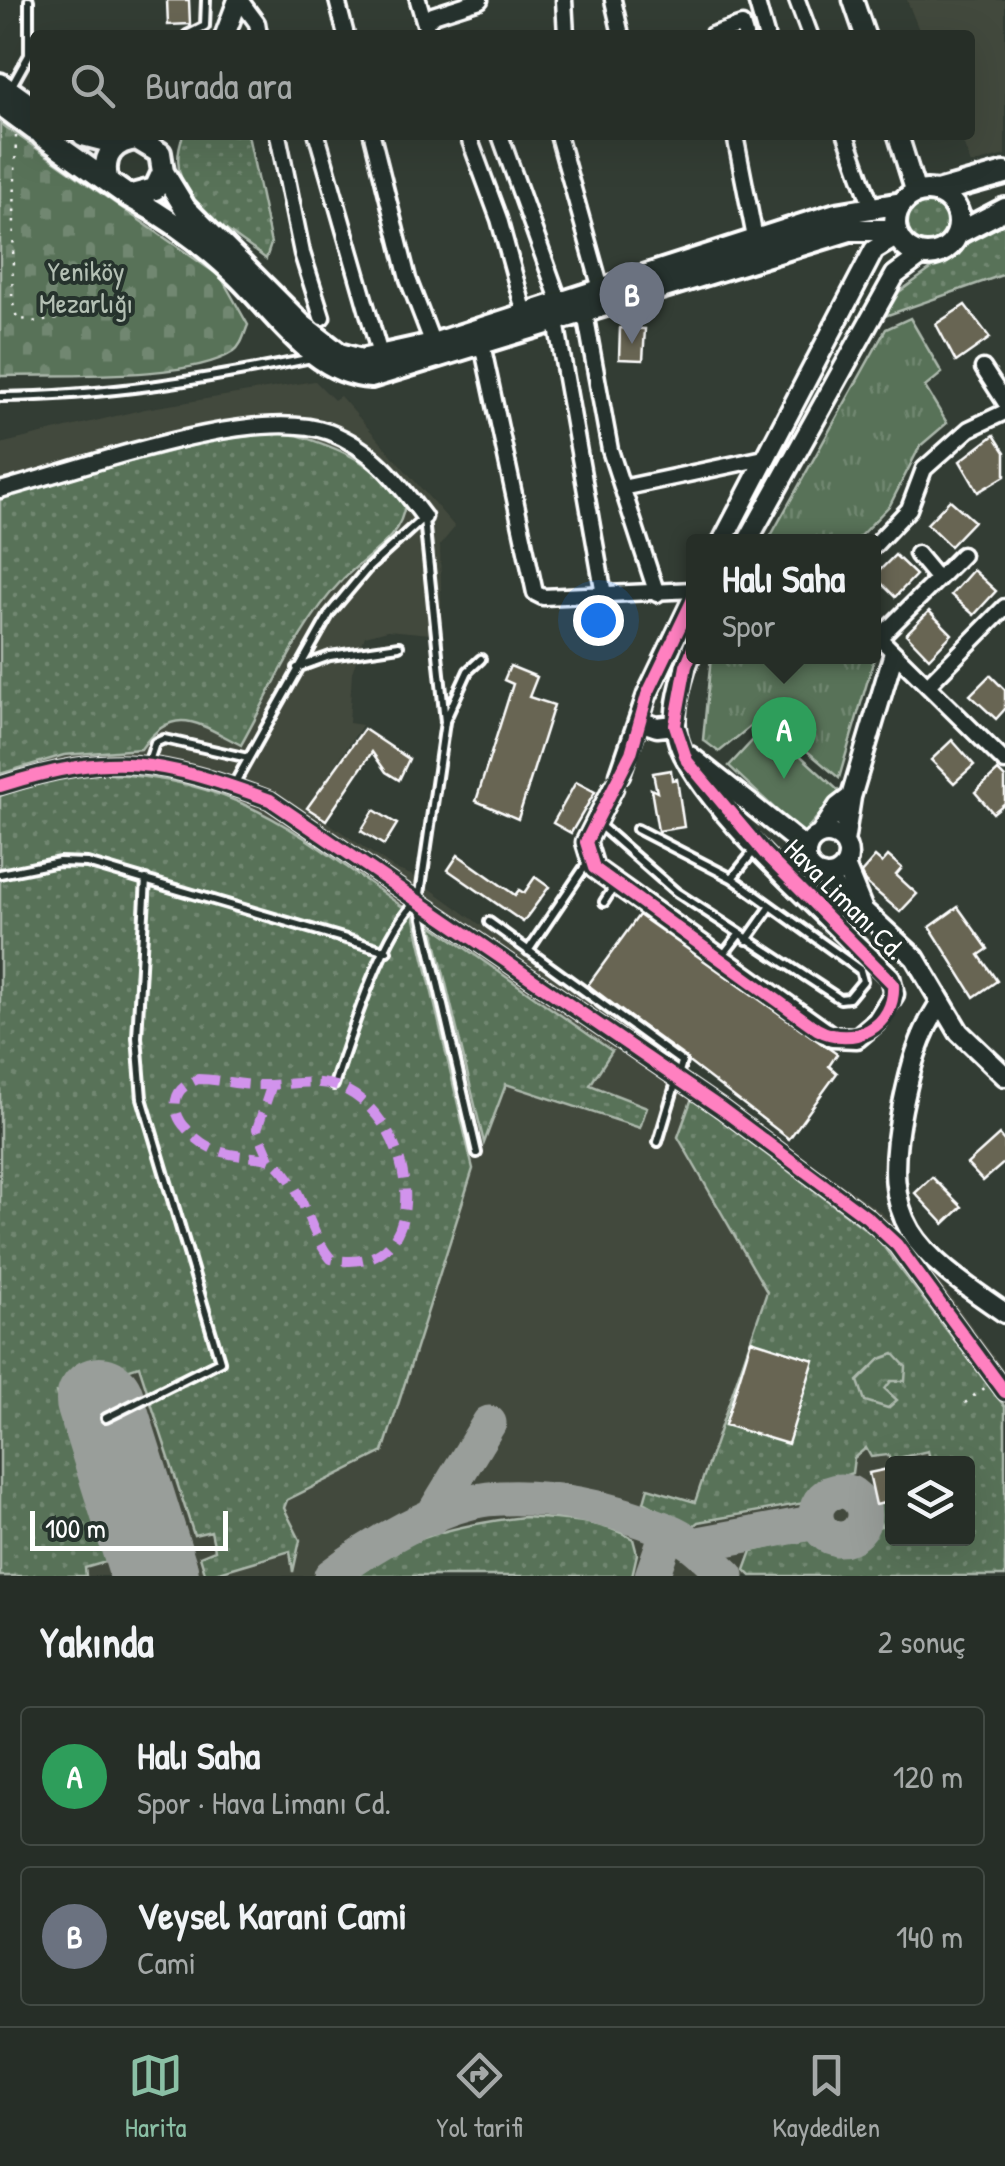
<!DOCTYPE html>
<html lang="tr">
<meta charset="utf-8">
<style>
body{margin:0;font-family:"Patrick Hand",sans-serif;background:#2e362f;color:#f1f3f6}
.controls{position:absolute;right:30px;bottom:30px;display:grid;overflow:hidden;border-radius:10px;box-shadow:0 10px 40px #0002}
.controls button{width:90px;height:90px;display:grid;place-items:center;padding:0;border:0;border-bottom:2px solid #424a44;background:#262e27;color:#f1f3f6;font:50px sans-serif}
.scale{position:absolute;left:30px;bottom:25px;width:198px;box-sizing:border-box;padding-left:10px;border:5px solid #fff;border-top:0;font-size:28px;line-height:35px;white-space:nowrap;color:#fff;-webkit-text-stroke:8px #26332d;paint-order:stroke}
.you{position:absolute;left:598px;top:620px;width:35px;height:35px;margin:-25px;border:8px solid #fff;border-radius:50%;background:#1a73e8;box-shadow:0 0 0 15px #1a73e833}
.badge{display:grid;place-items:center;width:65px;height:65px;border-radius:50%;background:#8abfa5;color:#fff;font-size:32px;font-weight:700}
.pin{position:absolute;translate:-50% -82px;filter:drop-shadow(0 2px 5px #0008)}
.pin::after{content:'';position:absolute;top:52px;width:35px;height:30px;background:inherit;clip-path:polygon(0 0,100% 0,50% 100%)}
.popup{position:absolute;left:686px;top:534px;width:195px;height:130px;box-sizing:border-box;display:grid;place-content:center;border-radius:10px;background:#262e27;filter:drop-shadow(0 2px 8px #0005);font-size:32px;white-space:nowrap;color:#a4a8a7}
.popup b{font-size:38px;color:#f1f3f6}
.popup::after{content:'';position:absolute;left:50%;top:100%;margin-left:-20px;border:20px solid transparent;border-top-color:#262e27}
.list{margin:0;padding:0;list-style:none}
h2{display:flex;justify-content:space-between;align-items:center;height:130px;margin:0;padding:0 40px;font-size:42px}
h2 small{font-size:32px;font-weight:400;color:#a4a8a7}
.list li{display:grid;grid-template-columns:65px 1fr auto;gap:30px;align-items:center;box-sizing:border-box;height:140px;margin:0 20px 20px;padding:0 20px;border:2px solid #424a44;border-radius:10px}
.list b{display:block;font-size:38px;white-space:nowrap}
.list p{margin:0;font-size:32px;white-space:nowrap;color:#a4a8a7}
.list em{font-size:32px;font-style:normal;color:#a4a8a7}
.icon{flex:none;width:55px;height:55px;fill:none;stroke:currentColor;stroke-width:2;stroke-linecap:round;stroke-linejoin:round}
.map{position:relative;flex:none;width:1005px;height:1576px;overflow:hidden}
.search{position:absolute;background:#262e27;box-shadow:0 10px 40px #0002;left:30px;right:30px;top:30px;height:110px;display:flex;align-items:center;gap:25px;box-sizing:border-box;padding:0 35px;border-radius:10px;color:#a4a8a7;font-size:38px}
.sheet{height:450px;background:#262e27}
nav{display:flex;justify-content:space-around;align-items:center;box-sizing:border-box;height:140px;border-top:2px solid #424a44;background:#262e27;font-size:28px;color:#a4a8a7}
nav a{display:grid;justify-items:center;gap:5px}
nav .on{color:#8abfa5}
.map>svg:first-child{display:block}
</style>
<div class="map">
<svg width="1005" height="1576" viewBox="0 0 1005 1576">
<defs>
<pattern id="grass-dots" width="8" height="8" patternUnits="userSpaceOnUse" patternTransform="scale(2.5)"><rect width="8" height="8" fill="#587258"/><path d="M2 2h.1M6 6h.1" fill="none" stroke="#718771" stroke-width="1.8" stroke-linecap="round"/></pattern>
<pattern id="forest-crowns" width="20" height="18" patternUnits="userSpaceOnUse" patternTransform="scale(2.5)"><rect width="20" height="18" fill="#587258"/><path d="M2 6a3 3 0 1 1 6 0M12 15a3 3 0 1 1 6 0" fill="none" stroke="#718771"/></pattern>
<pattern id="cemetery-stones" width="16" height="16" patternUnits="userSpaceOnUse" patternTransform="scale(2.5)"><rect width="16" height="16" fill="#587258"/><path d="M2 7V4a2 2 0 0 1 4 0v3zM10 15v-3a2 2 0 0 1 4 0v3z" fill="#718771"/></pattern>
<pattern id="park-tufts" width="24" height="20" patternUnits="userSpaceOnUse" patternTransform="scale(2.5)"><rect width="24" height="20" fill="#587258"/><path d="M3 7l-1-3M5 7V3M7 7l1-3M15 17l-1-3M17 17v-4M19 17l1-3" fill="none" stroke="#718771"/></pattern>
</defs>
<rect width="100%" height="100%" fill="#333d34"/>
<filter id="ink" filterUnits="userSpaceOnUse"><feTurbulence type="fractalNoise" baseFrequency=".01" numOctaves="2"/><feDisplacementMap in="SourceGraphic" scale="20" xChannelSelector="R" yChannelSelector="G"/><feConvolveMatrix kernelMatrix="1 2 1 2 8 2 1 2 1" color-interpolation-filters="sRGB"/></filter>
<g filter="url(#ink)">
<path fill="#43493d" fill-rule="evenodd" d="M907,0H1005V155L971,164L960,135H970V35H921Z
M315,381L334,400L340,396L455,527L440,545L442,635L388,630L365,636L352,672L349,723L362,725L307,808L395,869L411,875L882,1213L918,1252L1005,1372V1576H0V444L145,409ZM892,1464H968V1538H892Z"/>
<path fill="url(#grass-dots)" stroke="#acb8ac" stroke-width="2.5" d="M183,135H248L271,244L266,259C223,225 160,197 183,135Z
M904 225a23 23 0 1 1 46 0a23 23 0 1 1-46 0Z
M1005,216V274L885,316L899,292Z
M285,431C339,449 369,457 405,503C402,539 367,555 343,579C299,625 272,690 241,745C199,724 174,702 141,749L64,755L0,774V496L210,441Z
M77,773C235,772 293,830 414,915L473,1169L383,1452L287,1500L284,1508L300,1540L293,1572L290,1551L206,1576L200,1556L215,1550L211,1531L194,1535L139,1366L56,1392L106,1562L85,1568L86,1576H0V795Z
M432,925L612,1051L590,1085L647,1107L640,1128L506,1084L484,1143Z
M692,1098L877,1238L1005,1407V1576H751L745,1570L752,1551L810,1538C848,1563 850,1533 881,1526L876,1505L892,1501V1538H968V1464L931,1463L928,1451L890,1460L888,1455L871,1457L866,1448L854,1458L852,1473L812,1487L804,1503L698,1522L691,1528L644,1502L648,1488L695,1502L767,1292L678,1137Z
M524,1517C560,1519 602,1520 633,1539L637,1554L632,1576H356C405,1536 463,1524 524,1517Z"/>
<path fill="url(#forest-crowns)" stroke="#acb8ac" stroke-width="2.5" d="M894,1354L906,1367L905,1381H891L885,1389L897,1400L888,1408L865,1401L858,1381L880,1359Z"/>
<path fill="url(#cemetery-stones)" stroke="#acb8ac" stroke-width="2.5" d="M0,123L221,277L248,325C244,334 242,346 233,352C189,381 56,374 0,376Z"/>
<path fill="url(#park-tufts)" stroke="#acb8ac" stroke-width="2.5" d="M910,318L942,373L925,387L947,423L920,446L890,505L855,541H768L886,329Z
M874,650L876,652L839,778L775,724L758,720L719,752L703,740L711,657L874,656Z"/>
<path fill="#587258" stroke="#acb8ac" stroke-width="2.5" d="M767,725L840,792L802,834L729,766Z"/>
<g fill="none" stroke-linecap="round" stroke-linejoin="round">
<path stroke="#999e9a" stroke-width="35" d="M816 1515a24 24 0 1 1 48 0a24 24 0 1 1-48 0Z
M431,1518L489,1423
M693,1545L817,1522
M331,1576C369,1546 439,1505 488,1499C545,1493 613,1508 667,1530C691,1539 708,1559 727,1576
M652,1576L668,1530"/>
<path stroke="#999e9a" stroke-width="88" d="M100,1401L155,1576"/>
</g>
<path fill="#686552" stroke="#fff" stroke-width="2.5" d="M167,0H189L190,24L168,25Z
M965,305L990,338L956,362L936,324Z
M620,328L645,329L643,360L619,359Z
M994,435L1005,452V476L978,492L960,461Z
M950,500L974,521L950,546L927,524Z
M895,555L916,575L895,597L874,576Z
M973,570L996,591L974,615L951,595Z
M929,611L952,634L929,658L906,634Z
M510,666L537,677L529,697L554,705L518,819L476,801L513,684L504,680Z
M990,675L1005,690V709L996,719L970,695Z
M364,729L409,759L399,780L386,772L372,752L326,820L307,808Z
M952,740L974,765L954,783L931,760Z
M671,770L672,780L677,779L684,827L658,831L651,789L657,792L653,773Z
M998,771L1005,778V803L993,813L975,792Z
M576,782L595,792L571,833L553,823Z
M374,810L397,824L384,845L361,831Z
M458,855L515,895L519,890L524,893L535,877L549,887L523,922L448,870Z
M888,856L902,868L896,875L917,894L900,912L865,882L861,873L875,857L882,863Z
M958,907L988,949L979,955L997,981L974,997L930,927Z
M639,915L837,1054L829,1066L837,1073L789,1139L588,985Z
M999,1135L1005,1142V1162L983,1181L967,1164Z
M932,1177L962,1207L944,1224L915,1193Z
M751,1340L814,1360L788,1444L725,1425Z
M892,1468V1501L876,1505L869,1473Z"/>
<g fill="none" stroke-linecap="round" stroke-linejoin="round">
<defs>
<path id="service" d="M187,35L205,26L206,0
M10,89L29,55V0
M0,397C105,396 210,379 312,358
M424,519L445,722L419,901L477,1153
M297,668L330,656L399,646
M445,721L468,671L481,659
M148,764L155,743L164,739L248,758
M233,786L330,613L367,569L423,518
M597,823L676,892L840,999L849,998L863,981L860,970L732,878L637,829
M0,874L59,862L87,863L387,951
M732,878L754,851
M604,902L615,885
M489,922L682,1062L658,1142
M747,940L771,906
M528,951L588,862
M724,954L738,936
M334,1085C347,1045 385,924 418,901
M106,1418L220,1361L142,1098L137,1037L146,879"/>
<path id="minor" d="M240,0L257,23L259,35
M337,0L346,35
M418,0L425,24
M564,0L566,35
M613,0L621,35
M756,0L766,35
M797,0L810,35
M429,35L425,24L433,15L480,0
M712,35L742,25L745,35
M278,135L302,253L322,317
M317,135L381,358
M372,135L408,279L433,344
M468,135L499,219L525,314
M500,135L560,303
M558,135L601,289
M735,135L755,238
M846,135L872,208
M585,313L610,450L657,594
M556,321L604,595
M482,344L535,593L543,597L694,590
M983,368L1005,402
M622,488L764,458
M0,490C81,469 252,404 329,432C372,448 398,482 424,517
M874,546L909,509L924,469L969,429L1005,412
M917,554L937,578
M874,633L1005,762
M879,638L962,555
M929,684L1005,607
M0,786C114,750 160,760 270,800L722,1109L868,1218L897,1245L1005,1392"/>
<path id="tertiary" d="M853,0L865,35
M225,35L238,0
M898,135L916,193
M722,542L874,250L897,236
M747,542L895,275L922,255
M639,721L657,727L675,725
M690,756L807,849
M620,774L647,695L694,597
M613,788L586,842L594,868L832,1037L857,1038L877,1021L894,994L890,977C838,926 700,807 679,743C669,715 683,672 694,646
M806 855a21 21 0 1 1 42 0a21 21 0 1 1-42 0Z
M820,835L838,807L851,797
M844,842L851,797L893,656
M845,866L863,910
M822,875L850,905L863,910L915,958L959,1032L1005,1076
M941,1002C918,1035 910,1070 902,1109C879,1225 913,1250 1005,1313"/>
<path id="secondary" d="M0,84L35,109
M0,104L35,130
M42,135L128,196L155,189L163,172L160,153L137,139C114,141 102,156 107,178
M83,135L118,144
M163,172L185,208L303,326L339,354L361,360L433,344L836,214L902,203
M895 223a32 32 0 1 1 64 0a32 32 0 1 1-64 0Z
M937,192L1005,173
M128,196C168,217 202,243 234,273C274,310 312,374 371,377L850,230H896
M957,234L1005,209"/>
</defs>
<use href="#service" stroke="#fff" stroke-width="14"/>
<use href="#minor" stroke="#fff" stroke-width="21"/>
<use href="#tertiary" stroke="#fff" stroke-width="25"/>
<use href="#secondary" stroke="#fff" stroke-width="28"/>
<path stroke="#fff" stroke-width="2.5" stroke-dasharray="2.5 8" stroke-linecap="butt" d="M16,136L12,300L17,318L38,322L129,307
M965,1403L986,1386"/>
<use href="#service" stroke="#26332d" stroke-width="6"/>
<use href="#minor" stroke="#26332d" stroke-width="14"/>
<use href="#tertiary" stroke="#26332d" stroke-width="18"/>
<use href="#secondary" stroke="#26332d" stroke-width="20"/>
<path stroke="#d193ec" stroke-width="10" stroke-dasharray="20 10" stroke-linecap="butt" d="M198,1079C219,1079 238,1085 259,1085C285,1086 311,1078 336,1086C418,1113 440,1281 331,1259C307,1230 305,1190 277,1164C261,1149 219,1168 186,1128C179,1121 174,1110 176,1100C178,1088 188,1084 198,1079Z
M270,1159L257,1129L272,1084"/>
<defs>
<path id="cycleway" d="M694,597L647,695L631,753L586,842L594,868L817,1029C853,1049 896,1026 893,984L765,854L687,761L675,725L686,666L694,646
M0,786C114,750 160,760 270,800L722,1109L868,1218L897,1245L1005,1392"/>
</defs>
<use href="#cycleway" stroke="#26332d" stroke-width="19"/>
<use href="#cycleway" stroke="#ff80c0" stroke-width="12"/>
</g>
</g>
<g text-anchor="middle" stroke-width="8" stroke-linejoin="round" paint-order="stroke">
<g font-size="28" fill="#b4c0b4" stroke="#26332d">
<text x="86" y="281">Yeniköy<tspan x="86" dy="32">Mezarlığı</tspan></text>
</g>
<g font-size="28" fill="#fff" stroke="#26332d">
<text transform="translate(845 899) rotate(45)" y="10">Hava Limanı Cd.</text>
</g>
</g>
</svg>
<div class="controls">
<button><svg class="icon" aria-label="layers" viewBox="0 0 24 24"><path d="M12 4l9 5-9 5-9-5zM3 14l9 5 9-5"/></svg></button>
</div>
<div class="scale">100 m</div>
<div class="you"></div>
<div class="pin badge" style="left:784px;top:779px;background:#2e9e5b">A</div>
<div class="popup"><b>Halı Saha</b>Spor</div>
<div class="pin badge" style="left:632px;top:344px;background:#6b7280">B</div>
<div class="search"><svg class="icon" aria-label="search" viewBox="0 0 24 24"><circle cx="10" cy="10" r="6"/><path d="M15 15l6 6"/></svg>Burada ara</div>
</div>
<section class="sheet">
<h2>Yakında<small>2 sonuç</small></h2>
<ul class="list">
<li><span class="badge" style="background:#2e9e5b">A</span><div><b>Halı Saha</b><p>Spor · Hava Limanı Cd.</p></div><em>120 m</em></li>
<li><span class="badge" style="background:#6b7280">B</span><div><b>Veysel Karani Cami</b><p>Cami</p></div><em>140 m</em></li>
</ul>
</section>
<nav>
<a class="on"><svg class="icon" aria-label="map" viewBox="0 0 24 24"><path d="M3 6l6-2 6 2 6-2v14l-6 2-6-2-6 2zM9 4v14M15 6v14"/></svg>Harita</a>
<a><svg class="icon" aria-label="directions" viewBox="0 0 24 24"><path d="M12 3l9 9-9 9-9-9zM9 14v-3h6M13 9l2 2-2 2"/></svg>Yol tarifi</a>
<a><svg class="icon" aria-label="saved" viewBox="0 0 24 24"><path d="M7 4h10v16l-5-4-5 4z"/></svg>Kaydedilen</a>
</nav>
